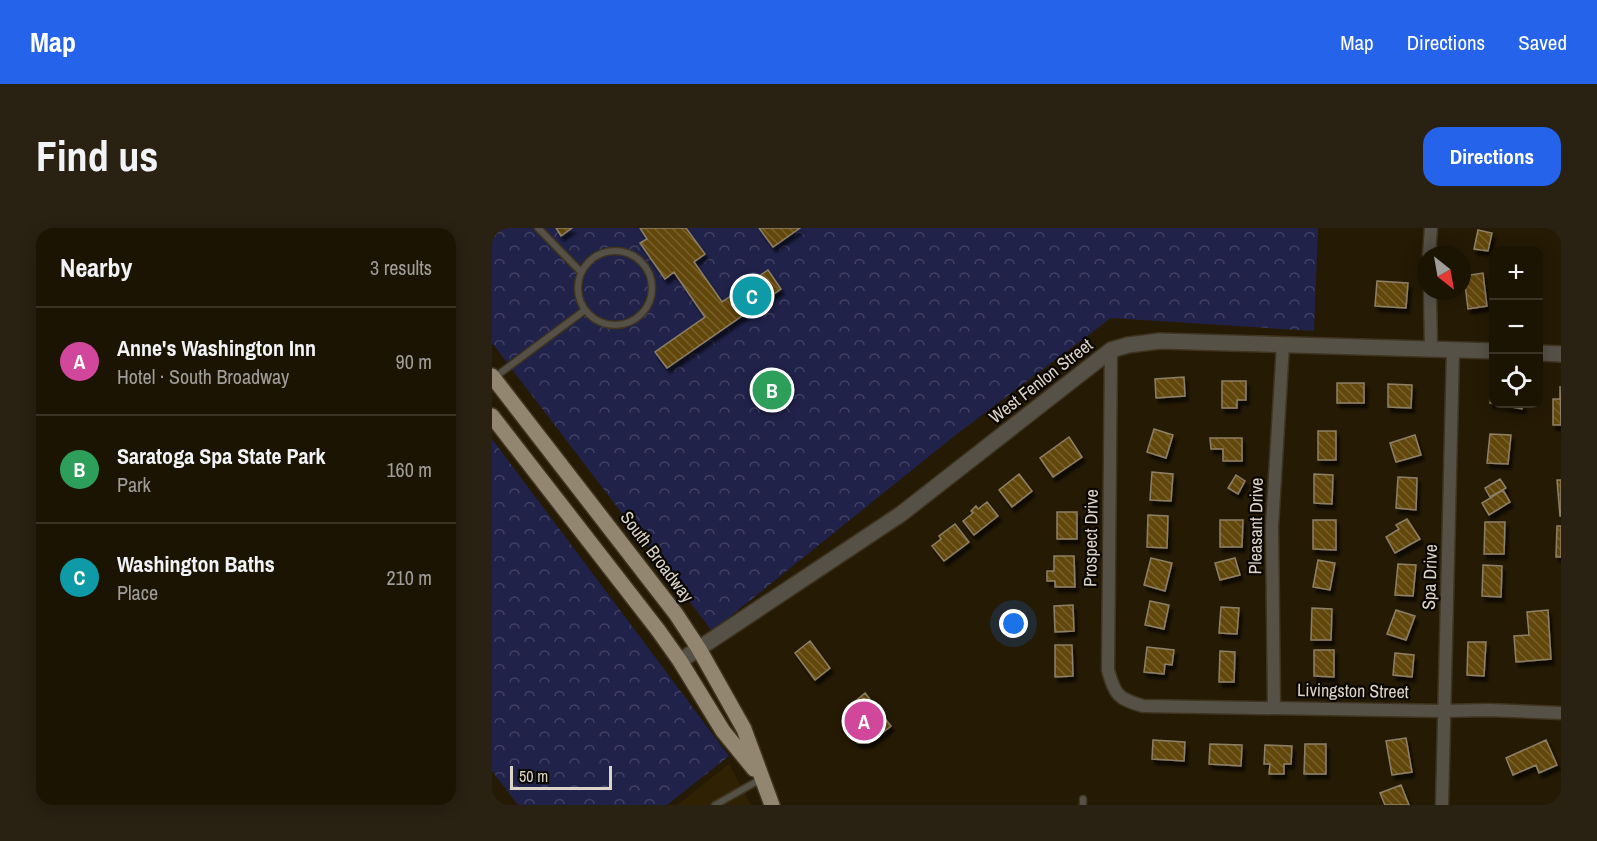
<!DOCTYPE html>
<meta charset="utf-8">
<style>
body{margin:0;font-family:"Archivo Narrow",sans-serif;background:#292112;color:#f1f3f6}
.controls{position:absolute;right:18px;top:18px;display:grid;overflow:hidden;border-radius:12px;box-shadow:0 3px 15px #0003}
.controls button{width:54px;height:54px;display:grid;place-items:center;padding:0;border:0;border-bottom:2px solid #3a3325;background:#1c1403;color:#f1f3f6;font:30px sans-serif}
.compass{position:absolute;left:925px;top:18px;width:54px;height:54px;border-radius:50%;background:#1c1403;box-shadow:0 3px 15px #0003;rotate:149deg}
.scale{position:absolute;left:18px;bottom:15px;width:102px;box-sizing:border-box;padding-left:6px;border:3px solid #dbd4c7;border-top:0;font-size:16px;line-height:21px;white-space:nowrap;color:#dbd4c7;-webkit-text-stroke:4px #0a0601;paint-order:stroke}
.you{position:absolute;left:522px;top:396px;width:21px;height:21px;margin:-15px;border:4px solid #fff;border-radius:50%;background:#1a73e8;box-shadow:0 0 0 9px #1a73e833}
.badge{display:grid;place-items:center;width:39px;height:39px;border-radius:50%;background:#2563eb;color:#fff;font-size:20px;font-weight:700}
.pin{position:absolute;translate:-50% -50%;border:3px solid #fff;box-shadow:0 2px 6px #0006}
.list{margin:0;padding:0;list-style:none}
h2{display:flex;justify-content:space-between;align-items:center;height:78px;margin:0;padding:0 24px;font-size:26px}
h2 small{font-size:20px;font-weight:400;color:#a09e9a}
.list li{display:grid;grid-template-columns:39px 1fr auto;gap:18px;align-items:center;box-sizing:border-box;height:108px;padding:0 24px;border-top:2px solid #3a3325}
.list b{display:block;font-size:22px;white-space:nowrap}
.list p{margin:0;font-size:20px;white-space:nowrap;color:#a09e9a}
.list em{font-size:20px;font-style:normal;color:#a09e9a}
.icon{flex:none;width:33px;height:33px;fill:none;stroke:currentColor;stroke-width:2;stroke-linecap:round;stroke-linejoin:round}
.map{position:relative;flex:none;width:1069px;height:577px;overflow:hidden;border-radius:18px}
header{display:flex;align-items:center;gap:36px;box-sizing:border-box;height:84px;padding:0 30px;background:#2563eb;color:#fff}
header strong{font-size:28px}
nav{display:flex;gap:33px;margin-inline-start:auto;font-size:21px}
.intro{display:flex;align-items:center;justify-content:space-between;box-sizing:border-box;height:144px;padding:0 36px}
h1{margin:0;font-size:42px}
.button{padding:15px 27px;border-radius:18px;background:#2563eb;color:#fff;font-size:21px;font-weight:700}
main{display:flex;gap:36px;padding:0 36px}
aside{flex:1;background:#1c1403;border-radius:18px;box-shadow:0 3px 15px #0003}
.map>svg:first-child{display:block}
</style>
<header>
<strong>Map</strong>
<nav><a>Map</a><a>Directions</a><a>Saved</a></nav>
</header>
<div class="intro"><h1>Find us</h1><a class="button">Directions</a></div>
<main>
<aside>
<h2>Nearby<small>3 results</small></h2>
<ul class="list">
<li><span class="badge" style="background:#d1479c">A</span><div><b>Anne's Washington Inn</b><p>Hotel · South Broadway</p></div><em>90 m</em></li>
<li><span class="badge" style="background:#2e9e5b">B</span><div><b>Saratoga Spa State Park</b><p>Park</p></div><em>160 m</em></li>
<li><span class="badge" style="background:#0f9aa8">C</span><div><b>Washington Baths</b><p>Place</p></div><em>210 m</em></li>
</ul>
</aside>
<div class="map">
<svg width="1069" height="577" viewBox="0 0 1069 577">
<defs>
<pattern id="forest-crowns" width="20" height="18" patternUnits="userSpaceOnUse" patternTransform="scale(1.5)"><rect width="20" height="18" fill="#20224a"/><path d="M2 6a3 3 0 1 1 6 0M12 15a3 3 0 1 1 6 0" fill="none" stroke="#404163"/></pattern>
<pattern id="building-back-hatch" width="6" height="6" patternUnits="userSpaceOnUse" patternTransform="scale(1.5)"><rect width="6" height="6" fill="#624708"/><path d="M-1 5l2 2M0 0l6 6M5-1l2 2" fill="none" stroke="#78612a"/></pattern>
<filter id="shadow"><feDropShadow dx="3" dy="5" stdDeviation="1.5" flood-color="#0009"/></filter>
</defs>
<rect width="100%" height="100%" fill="#251a04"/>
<path fill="#2f2103" d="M237,536L259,577H185Z"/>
<path fill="url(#forest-crowns)" d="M0,0H826L822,103L619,90L461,209L220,403L0,115Z
M0,211L237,528L175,577H26L0,543Z"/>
<path fill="url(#building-back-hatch)" stroke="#8e8068" stroke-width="1.5" filter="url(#shadow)" d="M64,0H80L69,8Z
M148,0H194L213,26L202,34L230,74L276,42L289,61L175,140L163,124L213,89L182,44L173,51L148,15L155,11Z
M267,0H308L281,19Z
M986,2L1000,5L996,23L982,21Z
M991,45L995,78L976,81L972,48Z
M885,53L916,55L914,80L883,78Z
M692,149L693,168L664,170L663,151Z
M730,153H754V172H745V180H730Z
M845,155H872V175H845Z
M896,156L920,157L919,180L896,179Z
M1001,157L1002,176H1031L1030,181L998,175Z
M1068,158L1069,197H1061V171H1068Z
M662,201L681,207L674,230L655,224Z
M826,203H844V232H826Z
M998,206L1019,207L1016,236L995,235Z
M923,207L929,227L904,234L898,215Z
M577,209L590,229L561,249L548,230Z
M718,210H750V233H731V221H719Z
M660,244L681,246L679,273L658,272Z
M527,246L540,263L520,279L507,262Z
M822,246L841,247L840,276L822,275Z
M744,247L753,253L746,266L736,260Z
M906,249L925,250L924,282L904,280Z
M1008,251L1014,260L998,269L993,260Z
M1065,252H1069V288H1068Z
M1011,262L1018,274L997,287L990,275Z
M495,274L506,288L482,307L471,293L481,285L479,283L484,278L486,281Z
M565,284H585V311H565Z
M656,287L676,288L675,320L655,319Z
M915,291L928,311L903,325L894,309L907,301L904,297Z
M728,292H751L750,319H728Z
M821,292H844V322L821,321Z
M993,294H1013L1012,326H992Z
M463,296L477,314L452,333L440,318L449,311L447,308Z
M1065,298H1069V329H1064Z
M562,328H582L583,359H563V353H555V343H562Z
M659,330L680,335L673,363L652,357Z
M743,330L748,347L728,352L723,335Z
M826,332L843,335L838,362L821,359Z
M906,336L924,337L921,368L903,367Z
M991,337L1010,338L1009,369L990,368Z
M658,373L677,377L672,401L653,397Z
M581,377L582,403L563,404L562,378Z
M729,379L747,380L745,406L727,405Z
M820,380L840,381L839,412H819Z
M904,382L923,388L914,412L895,406Z
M1056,382L1059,431L1024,434L1022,408L1037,407L1035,384Z
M318,413L338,440L323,452L303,425Z
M976,414H994L992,448L975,447Z
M563,417H580L581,448L563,449Z
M655,419L682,422L680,437L673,436L672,446L652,444Z
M822,422H842V449L822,448Z
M728,423L743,424L742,454H727Z
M903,425L922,427L920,449L901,447Z
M373,465L399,498L377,515H366L351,498L353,482Z
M914,510L920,544L900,547L894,513Z
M661,512L693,514L692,533L660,531Z
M1054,512L1065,537L1047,545L1044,537L1021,547L1014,530Z
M718,516L750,517L749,538L717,536Z
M813,516H834V546H812Z
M773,517L800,518L799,536H792V546H777L778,536H772Z
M909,557L917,577H893L888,565Z"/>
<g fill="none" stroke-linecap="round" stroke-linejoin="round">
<defs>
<path id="service" d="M46,0L89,44
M86 60a37 37 0 1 1 74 0a37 37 0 1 1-74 0Z
M3,149L93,82
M223,577L269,551
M591,577V571"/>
<path id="minor" d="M937,27L939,0
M938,63L939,121
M619,122L616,442C623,467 626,471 651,478L952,483L996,482L1069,485
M782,480L780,298L791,117
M950,577L961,122"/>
<path id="tertiary" d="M1046,125L1069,126
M188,433L409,286L619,122L636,117L668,113L1002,123"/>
<path id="primary" d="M0,148L184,386L207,421L252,501L280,577
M0,188L166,402L188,433L231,503L262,541"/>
</defs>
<use href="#service" stroke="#3e341f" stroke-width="9"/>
<use href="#minor" stroke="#3e341f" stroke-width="15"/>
<use href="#tertiary" stroke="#3e341f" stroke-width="18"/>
<use href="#primary" stroke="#3e341f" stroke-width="18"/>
<use href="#service" stroke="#565147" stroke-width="6"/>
<use href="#minor" stroke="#565147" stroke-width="12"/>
<use href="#tertiary" stroke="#565147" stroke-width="15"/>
<use href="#primary" stroke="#928671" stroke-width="15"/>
</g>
<g text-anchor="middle" stroke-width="4.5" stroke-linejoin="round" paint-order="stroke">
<g font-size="18" fill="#dbd4c7" stroke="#0a0601">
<text transform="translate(549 153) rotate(-38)" y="6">West Fenlon Street</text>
<text transform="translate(764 298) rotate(-89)" y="6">Pleasant Drive</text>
<text transform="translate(599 310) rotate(-89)" y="6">Prospect Drive</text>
<text transform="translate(165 329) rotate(53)" y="6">South Broadway</text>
<text transform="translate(938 349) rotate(-88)" y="6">Spa Drive</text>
<text transform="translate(861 463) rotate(1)" y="6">Livingston Street</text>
</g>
</g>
</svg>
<div class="controls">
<button>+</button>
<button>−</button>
<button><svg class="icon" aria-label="locate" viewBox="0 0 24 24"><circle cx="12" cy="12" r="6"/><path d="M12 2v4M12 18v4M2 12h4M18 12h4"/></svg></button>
</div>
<svg class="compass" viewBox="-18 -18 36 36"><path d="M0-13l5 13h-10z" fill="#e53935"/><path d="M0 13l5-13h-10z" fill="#a09e9a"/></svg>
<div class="scale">50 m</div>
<div class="you"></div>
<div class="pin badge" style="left:372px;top:493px;background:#d1479c">A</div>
<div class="pin badge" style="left:280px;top:162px;background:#2e9e5b">B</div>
<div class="pin badge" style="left:260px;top:68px;background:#0f9aa8">C</div>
</div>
</main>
